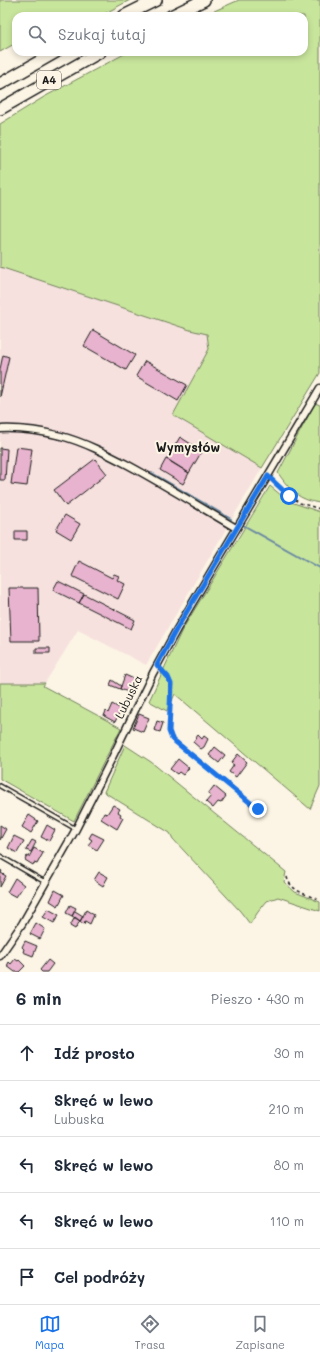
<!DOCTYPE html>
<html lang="pl">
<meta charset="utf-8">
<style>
body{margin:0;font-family:Mali,sans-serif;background:#f2f2f3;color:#1f2937}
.stop{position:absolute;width:12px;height:12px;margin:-9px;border:3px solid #1a73e8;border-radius:50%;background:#fff}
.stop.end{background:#1a73e8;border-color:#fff;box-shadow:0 1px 4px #0008}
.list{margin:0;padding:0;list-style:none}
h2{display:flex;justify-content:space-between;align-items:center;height:52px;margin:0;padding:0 16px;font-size:17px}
h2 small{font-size:13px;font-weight:400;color:#747a83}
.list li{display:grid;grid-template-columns:26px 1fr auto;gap:12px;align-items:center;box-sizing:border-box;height:56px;padding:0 16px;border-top:1px solid #e0e1e3}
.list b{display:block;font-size:15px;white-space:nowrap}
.list p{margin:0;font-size:13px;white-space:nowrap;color:#747a83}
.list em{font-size:13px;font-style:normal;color:#747a83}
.icon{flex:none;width:22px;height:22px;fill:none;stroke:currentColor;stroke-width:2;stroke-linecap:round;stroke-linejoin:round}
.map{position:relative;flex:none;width:320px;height:972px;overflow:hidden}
.search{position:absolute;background:#fff;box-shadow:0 2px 6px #0003;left:12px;right:12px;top:12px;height:44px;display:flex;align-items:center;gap:10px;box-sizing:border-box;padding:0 14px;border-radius:12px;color:#747a83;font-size:15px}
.sheet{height:332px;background:#fff}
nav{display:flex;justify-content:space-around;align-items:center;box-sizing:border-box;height:56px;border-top:1px solid #e0e1e3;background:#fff;font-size:11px;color:#747a83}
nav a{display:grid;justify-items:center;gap:2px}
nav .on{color:#1a73e8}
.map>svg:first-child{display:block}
</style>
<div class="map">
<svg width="320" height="972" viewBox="0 0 320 972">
<rect width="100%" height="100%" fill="#fcf5e5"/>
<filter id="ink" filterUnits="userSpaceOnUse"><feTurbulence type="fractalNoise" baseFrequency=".025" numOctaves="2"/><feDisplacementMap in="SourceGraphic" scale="8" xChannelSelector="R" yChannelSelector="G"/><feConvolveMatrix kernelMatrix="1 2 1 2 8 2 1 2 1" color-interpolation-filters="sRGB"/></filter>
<g filter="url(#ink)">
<path fill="#f6e1de" d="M0,267L190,330L207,334L209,349L173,415L262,468L146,665L78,630L45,683H0Z"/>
<path fill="#c8e59c" stroke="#72805c" d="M0,0H130L100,16H16V43L0,52Z
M239,0H320V373L262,468L173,415L209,349L207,334L190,330L0,267V124L44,97L128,52H304V16H203Z
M315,403L320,405V503C298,500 290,490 278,473Z
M270,486L288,501L320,512V786L310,809L175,694L167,711L149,701L182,630Z
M0,683H45L43,686L121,728L74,821L0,779Z
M125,745L151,762L286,872L284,882L295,892L320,902V911L278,897L267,901L258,912L250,924L240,911L173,839L170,833L104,792Z"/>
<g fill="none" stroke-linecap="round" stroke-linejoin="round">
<path stroke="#698aa2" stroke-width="2" d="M152,473L231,519
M243,525L320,568"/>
</g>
<path fill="#e8b3ce" stroke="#1c1c1c" d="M93,330L135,355L126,370L84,346Z
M3,355L9,357L0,397V369Z
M145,361L187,385L178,401L136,376Z
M180,437L202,451L189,473L167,459Z
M16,447L32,449L27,486L11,484Z
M0,448L7,449L5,480H0Z
M95,459L107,474L66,506L54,490Z
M166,459L189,473L183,484L160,470Z
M65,515L80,524L71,539L56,530Z
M15,531H27V540H15Z
M79,561L112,578L114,574L119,576L117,580L125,584L118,599L72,576Z
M58,581L84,594L79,603L53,590Z
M9,588H38L39,641H11Z
M84,594L135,620L131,629L79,603Z
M36,648H50V653H36Z
M125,675L134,679L128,692L120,689Z
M112,680L121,686L120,689L110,685Z
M112,704L121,709L115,722L104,716L106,711L108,713Z
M139,714L149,718L143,732L133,728Z
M157,721L163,723L160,732L154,730Z
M198,735L202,739L204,736L208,739L204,747L201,749L193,742Z
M215,747L225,755L219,763L209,755Z
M238,754L247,762L236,777L229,772L234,765L231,763Z
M178,759L189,768L183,775L179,772L177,774L170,769Z
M214,786L226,796L221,803L218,802L213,808L206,802L211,796L208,794Z
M113,805L120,809L118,812L121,814L120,816L123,818L117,829L101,819L104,813L107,814Z
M29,815L38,821L31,833L22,827Z
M0,825L6,829L0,840Z
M47,825L55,830L49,841L41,837Z
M92,833L104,839L97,850L88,845L92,840L89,838Z
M14,836L24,841L17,853L8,848Z
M32,840L36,842L31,852L26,850Z
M34,848L43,853L37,864L34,863L33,865L25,860L27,856L29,857Z
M0,870L2,871L1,873L6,876L0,887Z
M99,872L108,877L103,886L94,880Z
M15,878L24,885L16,897L7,892Z
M55,890L64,895L58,906L50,901Z
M70,905L76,908L72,916L66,913Z
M48,909L59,915L54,923L43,917Z
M86,910L94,915L90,924L85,921L84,924L80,922Z
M75,911L83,916L80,921L72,916Z
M75,917L80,921L75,929L70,926Z
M36,923L45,929L40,939L30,934Z
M25,941L37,946L33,956L23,952L24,949L22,947Z
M15,959L18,961L19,960L25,966L19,972H15L7,966L9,962L11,964Z
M48,960L53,964L47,972H42L40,970Z"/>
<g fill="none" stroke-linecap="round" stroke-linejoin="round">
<defs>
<path id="service" d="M0,786L76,829
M0,856L45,882"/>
<path id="minor" d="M0,429C20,428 41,431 61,436C84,442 107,454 128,465C165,485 200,507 236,528
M0,956L22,924L76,829L111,760L153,673L177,629L320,388"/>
<path id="motorway" d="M124,16L156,0
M171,16L204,0
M0,84L56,52
M0,109L100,52"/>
</defs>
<use href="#service" stroke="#1c1c1c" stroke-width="6"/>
<use href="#minor" stroke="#1c1c1c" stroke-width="9"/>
<use href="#motorway" stroke="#1c1c1c" stroke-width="14"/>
<path stroke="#1c1c1c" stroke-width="1.5" stroke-dasharray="3 3" stroke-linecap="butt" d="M272,480L289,496L300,503L320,509
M161,670L168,677L171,684L169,731L173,739L258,809
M287,877C290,891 308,895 320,900"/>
<use href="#service" stroke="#fcf5e5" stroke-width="3"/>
<use href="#minor" stroke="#fcf5e5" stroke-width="6"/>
<use href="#motorway" stroke="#fcf5e5" stroke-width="11"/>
</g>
</g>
<g fill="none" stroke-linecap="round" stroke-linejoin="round" filter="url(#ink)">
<path stroke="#1a73e8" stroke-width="5" d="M258,809L172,739L169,731L171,684L168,677L157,665L177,628L268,476L289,496"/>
</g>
<g text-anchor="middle" stroke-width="4" stroke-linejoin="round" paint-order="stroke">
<rect fill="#fcf5e5" stroke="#5f5d58" stroke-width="1" x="37" y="71" width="24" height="18" rx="3"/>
<g font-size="11" font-weight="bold" fill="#1c1c1c">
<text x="49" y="84">A4</text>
</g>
<g font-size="12" fill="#1c1c1c" stroke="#fcf5e5">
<text transform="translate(129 697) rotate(-64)" y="4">Lubuska</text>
</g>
<g font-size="13" font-weight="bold" fill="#1c1c1c" stroke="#fcf5e5">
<text x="188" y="452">Wymysłów</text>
</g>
</g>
</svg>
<div class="stop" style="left:289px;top:496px"></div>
<div class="stop end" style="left:258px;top:809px"></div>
<div class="search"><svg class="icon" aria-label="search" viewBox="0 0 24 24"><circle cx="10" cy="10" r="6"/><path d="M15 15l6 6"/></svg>Szukaj tutaj</div>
</div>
<section class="sheet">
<h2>6 min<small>Pieszo · 430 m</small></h2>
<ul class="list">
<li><svg class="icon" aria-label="ahead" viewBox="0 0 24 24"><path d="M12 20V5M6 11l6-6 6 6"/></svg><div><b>Idź prosto</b></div><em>30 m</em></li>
<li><svg class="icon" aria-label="left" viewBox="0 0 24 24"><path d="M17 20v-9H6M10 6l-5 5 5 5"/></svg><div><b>Skręć w lewo</b><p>Lubuska</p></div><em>210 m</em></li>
<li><svg class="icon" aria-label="left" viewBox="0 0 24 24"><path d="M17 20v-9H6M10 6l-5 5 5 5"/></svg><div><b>Skręć w lewo</b></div><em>80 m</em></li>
<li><svg class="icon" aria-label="left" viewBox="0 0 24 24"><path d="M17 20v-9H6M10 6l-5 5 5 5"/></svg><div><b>Skręć w lewo</b></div><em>110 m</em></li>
<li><svg class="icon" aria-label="arrive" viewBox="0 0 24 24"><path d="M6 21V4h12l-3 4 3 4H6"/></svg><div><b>Cel podróży</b></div></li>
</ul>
</section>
<nav>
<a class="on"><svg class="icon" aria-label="map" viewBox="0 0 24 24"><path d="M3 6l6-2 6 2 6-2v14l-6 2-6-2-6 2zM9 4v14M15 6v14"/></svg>Mapa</a>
<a><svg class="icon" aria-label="directions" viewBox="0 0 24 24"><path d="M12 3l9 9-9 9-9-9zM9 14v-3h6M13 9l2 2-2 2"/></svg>Trasa</a>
<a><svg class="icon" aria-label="saved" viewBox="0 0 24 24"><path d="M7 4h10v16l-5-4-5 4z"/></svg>Zapisane</a>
</nav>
